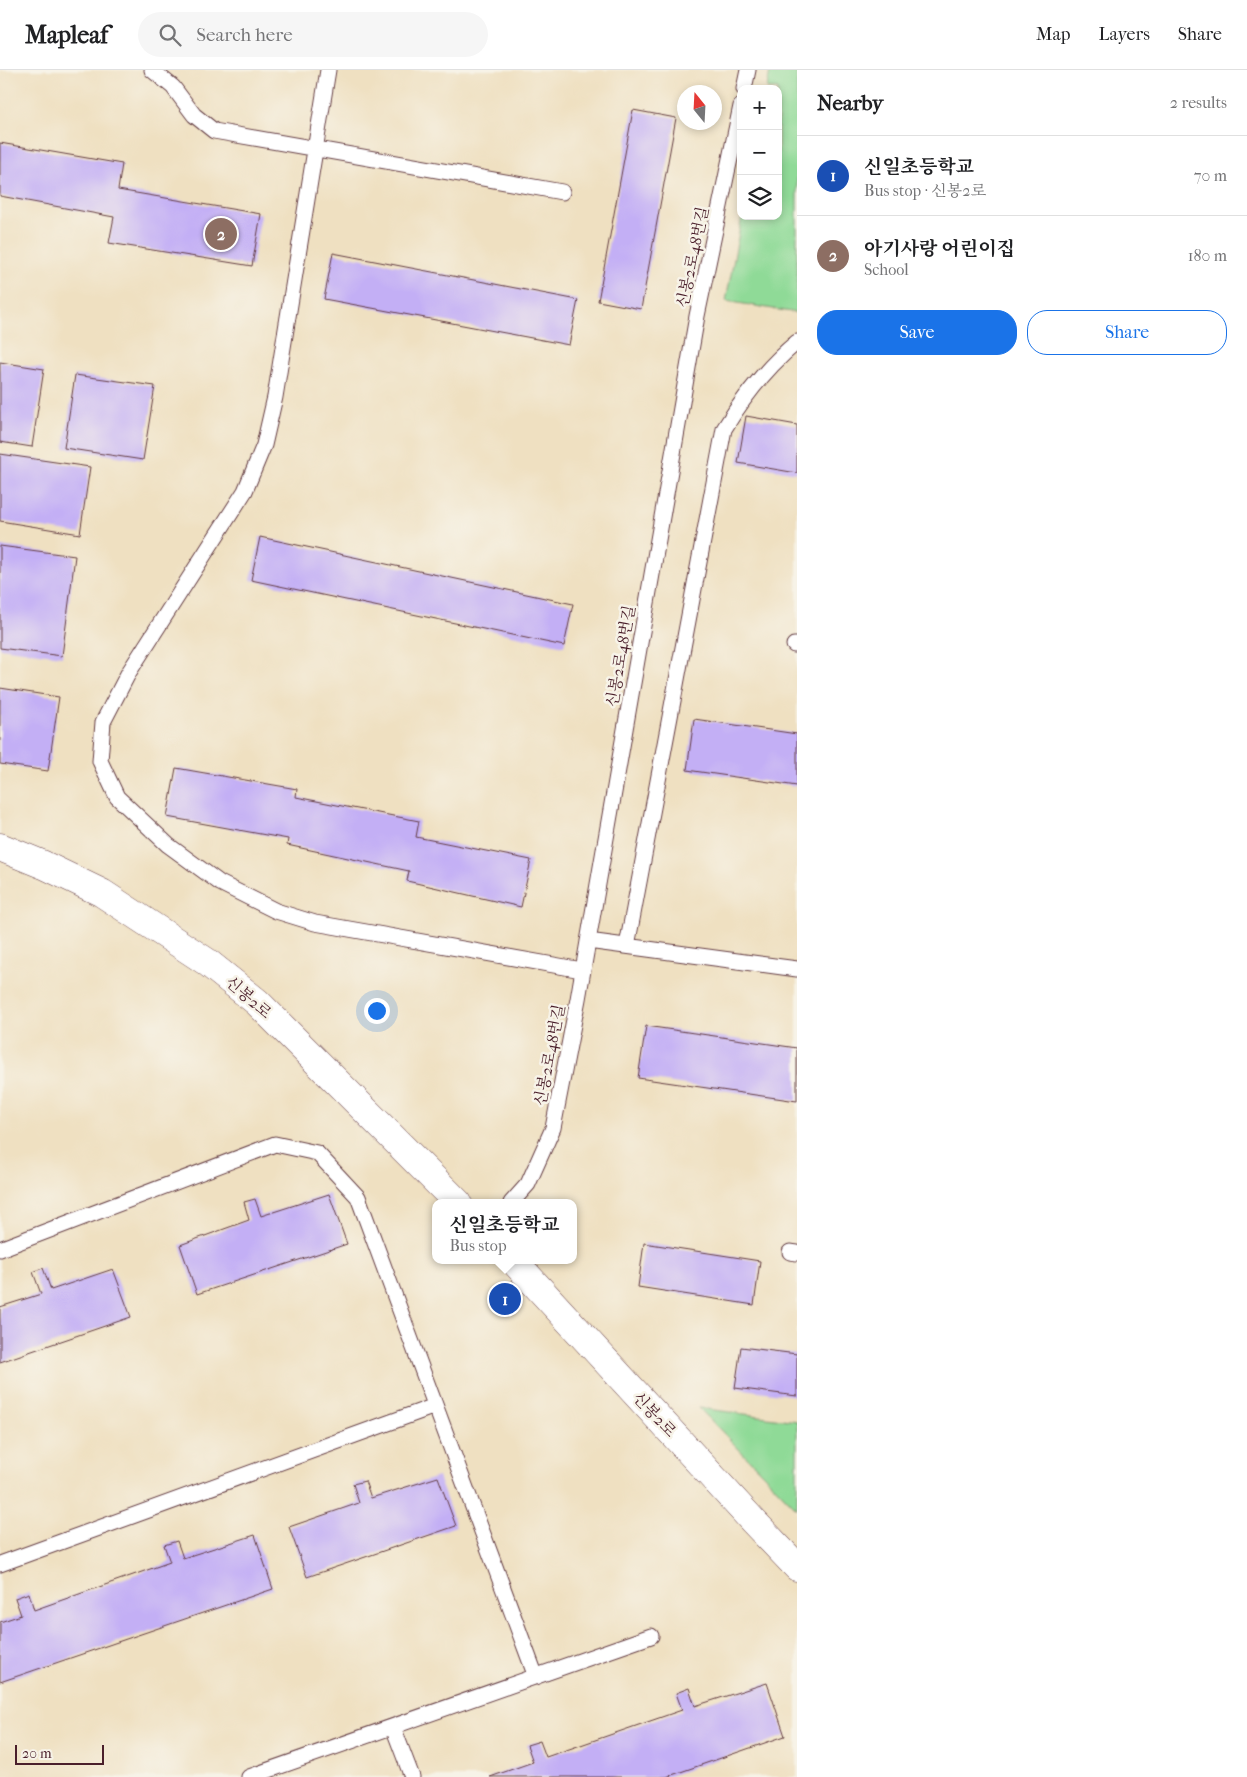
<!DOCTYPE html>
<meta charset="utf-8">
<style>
body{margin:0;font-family:"IM FELL French Canon","Noto Serif KR",serif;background:#f6f6f6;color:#202124}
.controls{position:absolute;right:15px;top:15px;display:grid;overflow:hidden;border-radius:10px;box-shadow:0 2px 8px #0003}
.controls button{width:45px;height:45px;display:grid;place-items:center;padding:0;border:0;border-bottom:1px solid #e0e0e0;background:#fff;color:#202124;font:25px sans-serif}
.compass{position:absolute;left:677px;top:15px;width:45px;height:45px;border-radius:50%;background:#fff;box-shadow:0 2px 8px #0003;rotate:342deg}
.scale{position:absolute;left:15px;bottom:12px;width:89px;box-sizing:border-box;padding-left:5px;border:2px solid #4a1f2b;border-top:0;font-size:14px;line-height:18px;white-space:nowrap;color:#4a1f2b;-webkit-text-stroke:4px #f7f3e8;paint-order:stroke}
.you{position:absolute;left:376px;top:940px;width:18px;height:18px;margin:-12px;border:4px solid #fff;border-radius:50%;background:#1a73e8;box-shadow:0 0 0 8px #1a73e833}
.badge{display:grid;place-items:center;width:32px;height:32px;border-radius:50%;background:#1a73e8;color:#fff;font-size:16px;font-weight:700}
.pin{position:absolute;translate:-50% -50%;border:2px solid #fff;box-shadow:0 1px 5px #0006}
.popup{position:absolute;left:432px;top:1129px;width:145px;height:65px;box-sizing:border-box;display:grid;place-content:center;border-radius:10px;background:#fff;filter:drop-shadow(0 1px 4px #0005);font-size:16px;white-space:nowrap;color:#757577}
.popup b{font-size:19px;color:#202124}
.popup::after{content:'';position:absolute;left:50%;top:100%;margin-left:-10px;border:10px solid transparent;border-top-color:#fff}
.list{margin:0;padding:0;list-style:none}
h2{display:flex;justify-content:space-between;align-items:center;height:65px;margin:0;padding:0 20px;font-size:21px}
h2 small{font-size:16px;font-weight:400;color:#757577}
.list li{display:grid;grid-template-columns:32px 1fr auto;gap:15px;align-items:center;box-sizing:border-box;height:80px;padding:0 20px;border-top:1px solid #e0e0e0}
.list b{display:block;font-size:19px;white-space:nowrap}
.list p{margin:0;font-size:16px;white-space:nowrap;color:#757577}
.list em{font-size:16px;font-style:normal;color:#757577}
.actions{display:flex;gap:10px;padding:15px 20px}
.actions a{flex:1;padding:11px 0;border:1px solid #1a73e8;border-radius:20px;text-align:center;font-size:18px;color:#1a73e8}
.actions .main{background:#1a73e8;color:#fff}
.icon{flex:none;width:28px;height:28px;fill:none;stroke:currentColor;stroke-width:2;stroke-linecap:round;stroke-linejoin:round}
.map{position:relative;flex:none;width:797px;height:1707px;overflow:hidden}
header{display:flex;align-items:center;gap:30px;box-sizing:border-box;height:70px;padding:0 25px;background:#fff;border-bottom:1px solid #e0e0e0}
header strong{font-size:24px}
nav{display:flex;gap:28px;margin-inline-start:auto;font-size:18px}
.search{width:350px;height:45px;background:#f6f6f6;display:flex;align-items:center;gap:12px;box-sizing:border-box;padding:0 18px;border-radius:28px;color:#757577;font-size:19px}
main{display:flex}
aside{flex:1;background:#fff}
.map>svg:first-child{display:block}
</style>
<header>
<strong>Mapleaf</strong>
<div class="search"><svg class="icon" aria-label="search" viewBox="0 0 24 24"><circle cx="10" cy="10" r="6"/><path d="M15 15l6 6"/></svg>Search here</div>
<nav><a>Map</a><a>Layers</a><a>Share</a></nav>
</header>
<main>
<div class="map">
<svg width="797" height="1707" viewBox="0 0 797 1707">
<rect width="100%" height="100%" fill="#f7f3e8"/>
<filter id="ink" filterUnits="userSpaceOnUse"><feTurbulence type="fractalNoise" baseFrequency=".02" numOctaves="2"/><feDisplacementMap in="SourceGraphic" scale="10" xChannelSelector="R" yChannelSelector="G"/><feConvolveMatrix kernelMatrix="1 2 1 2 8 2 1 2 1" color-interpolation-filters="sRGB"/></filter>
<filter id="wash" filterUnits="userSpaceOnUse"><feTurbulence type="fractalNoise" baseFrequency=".0096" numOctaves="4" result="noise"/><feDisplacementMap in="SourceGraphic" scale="20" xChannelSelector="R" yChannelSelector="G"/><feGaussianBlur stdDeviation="1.12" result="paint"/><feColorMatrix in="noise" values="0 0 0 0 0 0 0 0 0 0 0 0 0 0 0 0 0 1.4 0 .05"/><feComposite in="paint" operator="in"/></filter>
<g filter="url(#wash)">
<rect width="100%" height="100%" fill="#efe0c1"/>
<path fill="#8fda97" stroke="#6c7c61" d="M770,0H797V243L726,231L742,146H778V19H767Z
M699,1338L797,1351V1439Z"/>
<g id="blocks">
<path fill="#c3aff5" d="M633,40L676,48L641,239L598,231Z
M0,73L122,94L118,120L261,144L252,196L109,173L114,147L0,126Z
M333,183L578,230L569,275L324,229Z
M0,292L44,299L32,377L0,372Z
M75,305L155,316L143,390L64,378Z
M746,346L797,355V403L738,393Z
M0,384L90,397L80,464L0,451Z
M260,467L573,534L564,576L251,510Z
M0,476L75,486L62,586L0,578Z
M0,618L59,627L48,701L0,694Z
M694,649L797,664V716L687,700Z
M176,698L297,719L296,727L419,751L416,767L531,790L521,837L407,811L409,801L287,775L288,769L167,747Z
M646,956L797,978V1031L638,1008Z
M329,1124L347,1174L197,1224L180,1175L249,1150L244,1132L255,1129L261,1146Z
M644,1173L760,1191L754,1235L638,1217Z
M43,1198L51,1220L113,1199L131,1247L0,1292V1237L41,1224L33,1202Z
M741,1277L797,1284V1326L735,1318Z
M438,1407L456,1456L307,1507L289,1457L359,1433L353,1414L365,1411L371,1428Z
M255,1465L273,1519L0,1612V1552L21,1545L15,1528L29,1523L34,1540L170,1492L164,1475L177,1471L183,1488Z
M767,1613L785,1666L666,1707H490L533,1692L527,1675L540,1671L546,1687L682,1640L676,1623L689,1618L695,1636Z"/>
</g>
</g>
<g filter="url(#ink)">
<use href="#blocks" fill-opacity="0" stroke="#633c42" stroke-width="1"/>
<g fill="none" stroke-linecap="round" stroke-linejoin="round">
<defs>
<path id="service" d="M152,0L173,17L194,45L214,61L562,122
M328,0L275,327L264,375L245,421L129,602L103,652L100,691L117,727L168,775L220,813L276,841L315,853L582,900
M744,19L748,0
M794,575H797
M588,871L797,899
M627,876L724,359C744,326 767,297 797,272
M511,1133L528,1114L553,1058L578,929L697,246L741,36
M0,1179L275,1074L317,1083L358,1127L536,1607
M790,1182L797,1183
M0,1494L435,1336
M393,1657L412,1707
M249,1707L651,1566"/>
<path id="tertiary" d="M0,777L44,795L102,823L207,892L257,932L458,1133
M513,1190L754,1452L797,1497"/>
</defs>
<use href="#service" stroke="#633c42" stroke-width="17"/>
<use href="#tertiary" stroke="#633c42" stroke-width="29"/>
<use href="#service" stroke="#fff" stroke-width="15"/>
<use href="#tertiary" stroke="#fff" stroke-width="28"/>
</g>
</g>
<g text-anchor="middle" stroke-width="5" stroke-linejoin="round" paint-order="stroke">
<g font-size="16" fill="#4a1f2b" stroke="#f7f3e8">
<text transform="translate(692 187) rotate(-78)" y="6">신봉2로48번길</text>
<text transform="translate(620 586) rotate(-80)" y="6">신봉2로48번길</text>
<text transform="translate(249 927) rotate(41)" y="6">신봉2로</text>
<text transform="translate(549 985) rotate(-79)" y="6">신봉2로48번길</text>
<text transform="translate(655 1344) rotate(47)" y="6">신봉2로</text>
</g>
</g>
</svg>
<div class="controls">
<button>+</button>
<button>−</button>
<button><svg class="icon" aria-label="layers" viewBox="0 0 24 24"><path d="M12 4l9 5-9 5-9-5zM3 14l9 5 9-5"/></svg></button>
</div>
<svg class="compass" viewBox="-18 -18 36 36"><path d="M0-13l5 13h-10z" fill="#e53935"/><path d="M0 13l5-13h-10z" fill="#757577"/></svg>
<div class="scale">20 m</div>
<div class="you"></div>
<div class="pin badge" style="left:505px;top:1229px;background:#1a4fb4">1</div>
<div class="popup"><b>신일초등학교</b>Bus stop</div>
<div class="pin badge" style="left:221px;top:164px;background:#8d6e63">2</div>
</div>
<aside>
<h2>Nearby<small>2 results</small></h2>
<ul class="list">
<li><span class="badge" style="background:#1a4fb4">1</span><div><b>신일초등학교</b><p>Bus stop · 신봉2로</p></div><em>70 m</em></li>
<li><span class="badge" style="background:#8d6e63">2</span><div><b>아기사랑 어린이집</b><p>School</p></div><em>180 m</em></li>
</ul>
<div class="actions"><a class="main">Save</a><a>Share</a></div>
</aside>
</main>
